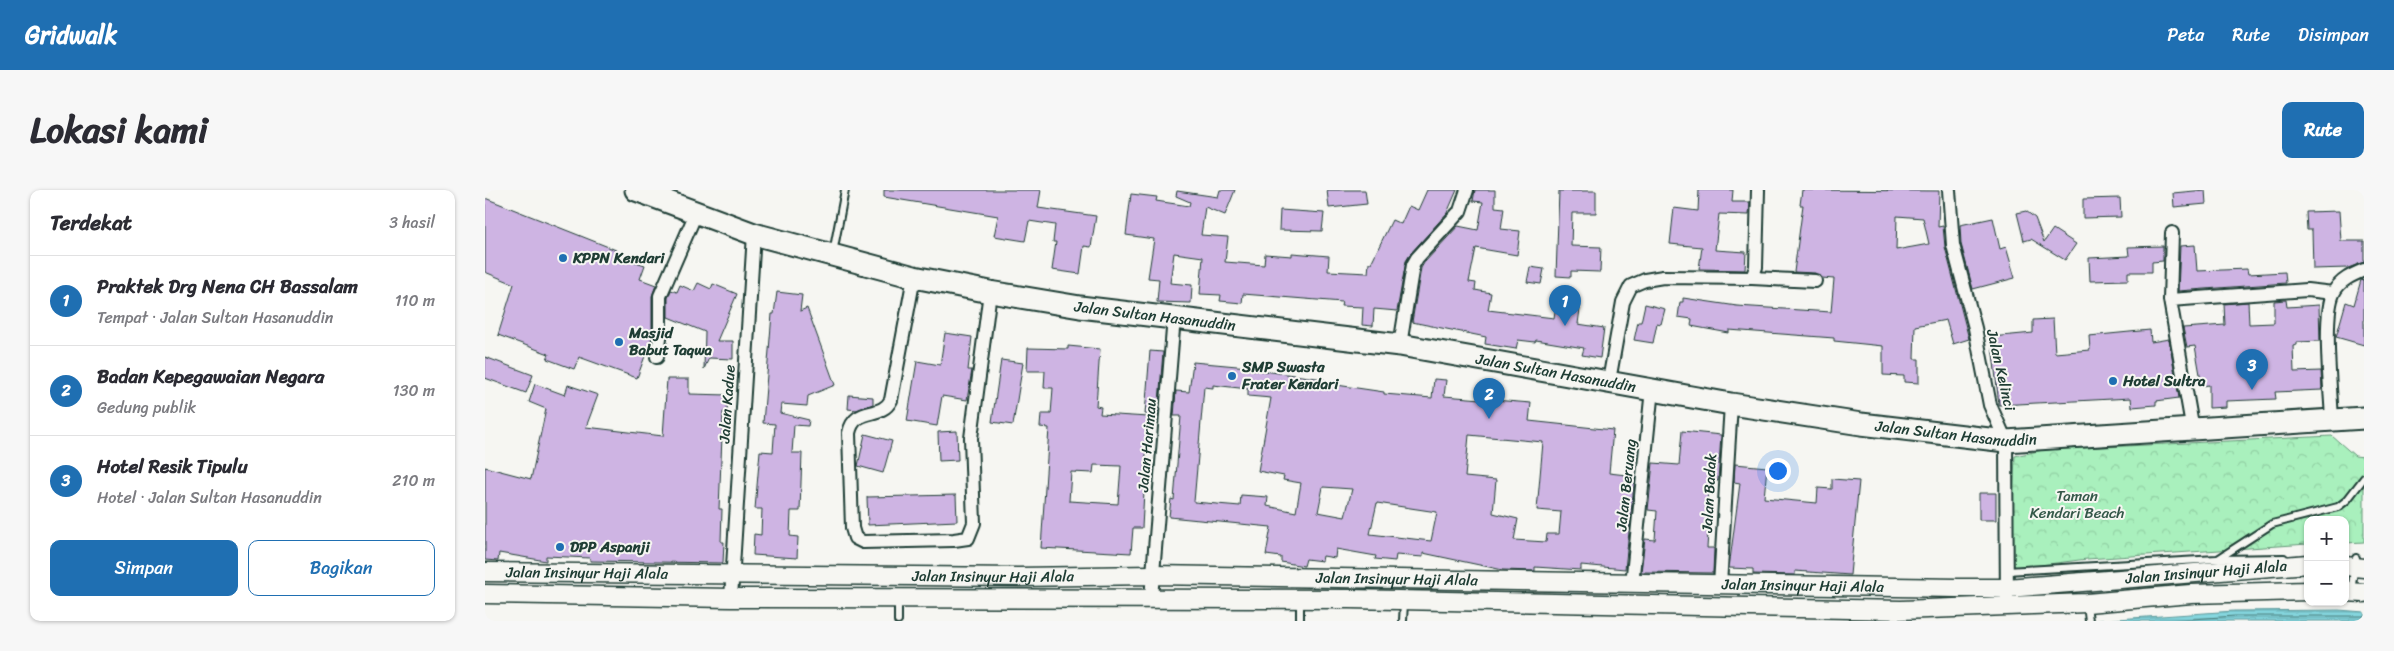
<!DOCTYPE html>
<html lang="id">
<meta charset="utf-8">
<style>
body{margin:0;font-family:Sriracha,sans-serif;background:#f7f7f7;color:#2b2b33}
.controls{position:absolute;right:15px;bottom:15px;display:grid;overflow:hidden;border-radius:10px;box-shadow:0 1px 4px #0004}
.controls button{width:45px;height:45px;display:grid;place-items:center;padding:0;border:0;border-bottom:1px solid #e1e1e2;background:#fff;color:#2b2b33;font:25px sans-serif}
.you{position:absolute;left:1292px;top:280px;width:18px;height:18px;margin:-12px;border:4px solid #fff;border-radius:50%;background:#1a73e8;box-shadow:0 0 0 8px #1a73e833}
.badge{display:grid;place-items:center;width:32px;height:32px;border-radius:50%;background:#1f6fb2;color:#fff;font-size:16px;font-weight:700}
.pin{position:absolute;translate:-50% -41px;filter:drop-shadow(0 1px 2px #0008)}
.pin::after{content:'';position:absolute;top:26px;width:18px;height:15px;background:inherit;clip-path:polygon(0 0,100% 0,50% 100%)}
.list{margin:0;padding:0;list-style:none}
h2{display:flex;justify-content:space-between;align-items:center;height:65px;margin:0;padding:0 20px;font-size:21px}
h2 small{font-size:16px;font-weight:400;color:#7c7c81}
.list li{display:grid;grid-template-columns:32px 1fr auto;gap:15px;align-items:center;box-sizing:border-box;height:90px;padding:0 20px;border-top:1px solid #e1e1e2}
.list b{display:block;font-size:19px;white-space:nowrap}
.list p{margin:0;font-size:16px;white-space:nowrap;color:#7c7c81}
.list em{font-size:16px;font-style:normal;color:#7c7c81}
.actions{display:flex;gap:10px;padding:15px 20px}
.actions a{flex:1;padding:11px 0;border:1px solid #1f6fb2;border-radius:10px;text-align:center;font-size:18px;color:#1f6fb2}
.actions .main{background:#1f6fb2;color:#fff}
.map{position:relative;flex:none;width:1879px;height:431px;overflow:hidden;border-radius:10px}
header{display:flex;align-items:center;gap:30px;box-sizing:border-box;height:70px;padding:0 25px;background:#1f6fb2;color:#fff}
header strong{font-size:24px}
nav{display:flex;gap:28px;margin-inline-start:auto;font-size:18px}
.intro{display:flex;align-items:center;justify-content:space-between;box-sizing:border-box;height:120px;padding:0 30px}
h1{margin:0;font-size:35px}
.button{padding:12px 22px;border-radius:10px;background:#1f6fb2;color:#fff;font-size:18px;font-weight:700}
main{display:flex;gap:30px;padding:0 30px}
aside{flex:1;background:#fff;border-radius:10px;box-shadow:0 1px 4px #0004}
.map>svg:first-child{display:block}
</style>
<header>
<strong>Gridwalk</strong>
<nav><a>Peta</a><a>Rute</a><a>Disimpan</a></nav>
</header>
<div class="intro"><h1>Lokasi kami</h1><a class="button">Rute</a></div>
<main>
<aside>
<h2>Terdekat<small>3 hasil</small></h2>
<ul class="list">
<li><span class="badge">1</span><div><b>Praktek Drg Nena CH Bassalam</b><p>Tempat · Jalan Sultan Hasanuddin</p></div><em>110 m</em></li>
<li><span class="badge">2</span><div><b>Badan Kepegawaian Negara</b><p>Gedung publik</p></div><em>130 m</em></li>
<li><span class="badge">3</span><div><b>Hotel Resik Tipulu</b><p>Hotel · Jalan Sultan Hasanuddin</p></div><em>210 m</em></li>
</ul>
<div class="actions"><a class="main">Simpan</a><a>Bagikan</a></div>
</aside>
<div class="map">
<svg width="1879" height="431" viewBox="0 0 1879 431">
<defs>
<pattern id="park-crowns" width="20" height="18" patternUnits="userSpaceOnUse" patternTransform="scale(1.25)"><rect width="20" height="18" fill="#a9f0bd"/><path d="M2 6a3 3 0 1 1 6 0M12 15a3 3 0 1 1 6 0" fill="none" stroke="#91cfa3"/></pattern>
<pattern id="water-rules" width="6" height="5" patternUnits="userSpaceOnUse" patternTransform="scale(1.25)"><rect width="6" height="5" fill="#85d6de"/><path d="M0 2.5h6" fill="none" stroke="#6cafb5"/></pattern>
</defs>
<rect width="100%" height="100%" fill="#f6f6f2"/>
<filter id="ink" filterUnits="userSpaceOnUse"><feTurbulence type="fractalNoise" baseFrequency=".02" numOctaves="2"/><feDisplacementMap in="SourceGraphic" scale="10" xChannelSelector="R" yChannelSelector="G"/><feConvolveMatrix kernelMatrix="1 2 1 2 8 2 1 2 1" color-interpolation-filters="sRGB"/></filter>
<g filter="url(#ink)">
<path fill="url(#park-crowns)" stroke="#649678" d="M1847,246L1870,266L1879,267V352L1860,353V330H1823V354L1602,369L1525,379L1530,266L1558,260Z"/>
<path fill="url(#water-rules)" stroke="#5c999a" d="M1854,420L1879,422V431H1603L1749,421Z"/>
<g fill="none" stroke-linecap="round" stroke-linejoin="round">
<path stroke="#487a78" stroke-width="1" d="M1679,431L1750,426H1879"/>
</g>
<path fill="#ceb4e3" stroke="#1f3d34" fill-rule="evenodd" d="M399,0H556L553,18L611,26L606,57L599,56L595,84L567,80L571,52H568L570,35L544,31L540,51L509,46L513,26L399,7Z
M735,0H750L740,25L720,17L716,45L743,47L740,72L779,75L780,64L807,66V63L844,66L843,81L883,83L884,73H886L907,30L916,34L924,16L933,20L942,0H972L962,23L926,63L921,71L912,121L889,119L888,136L877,135L878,117L856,116L857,112L758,104L757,113L735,111L736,105L715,104L718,67L689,63L685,93L707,95L706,113L672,112L674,89L663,88L669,49L641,45L646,4L672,7L671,11L704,16L705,12L691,6L692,1L733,7Z
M842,0H880L882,14L844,18Z
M990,0H1010V17L1019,18L1016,39L1035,41L1032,65L991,58L984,92L991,93L990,100L1006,103L1003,120L1069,128L1071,115L1095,119L1093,134L1119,138L1115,168L1097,165L1099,158L1051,150L1050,152L1033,150L1031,159L1000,154L1001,147L927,132L936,78L939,73L973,36L993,40L998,12L988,11Z
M1214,0H1248L1247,12H1265L1264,25L1234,24L1230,60L1261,62L1260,80L1214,79L1217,57L1185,54L1189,18L1213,21Z
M1317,0L1454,1L1453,37L1458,36L1460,57L1484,149L1468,154L1461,130L1430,136L1429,169H1434V193L1419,192V186L1398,185V156L1349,151V148L1244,140V143L1206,136L1207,129L1193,127L1195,112H1198V108L1252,116L1346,122L1349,89L1337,88L1330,83L1309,82L1318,15H1315ZM1412,26L1438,28L1444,54L1411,60Z
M1720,0L1721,14L1689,17L1688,3Z
M1074,1H1111V23H1087L1086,56L1116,57L1115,82L1086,81V87L1071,86Z
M0,8L131,60L129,65L160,75L155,89L171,95L167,106V147L152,188L94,167L89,179L62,169L64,164L13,145L29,94L0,82Z
M1635,8L1636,27L1598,28V9Z
M795,20L839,23L837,41L794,40Z
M1541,21L1550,28L1559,52L1568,39L1591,54L1580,70L1546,49L1539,51L1532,23Z
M1854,21L1856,51H1879V72L1863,78L1828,79L1827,40H1822L1821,22Z
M1508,28L1515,59L1521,57L1530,88L1488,99L1476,54L1475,35Z
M1710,55L1712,81L1762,79L1763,84L1800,82L1801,93L1693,101L1695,56Z
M1678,56V71L1667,72V82H1643V90L1605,91L1604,68L1644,66L1643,57Z
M1045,77L1059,79L1056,94L1042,92Z
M1876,90L1879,91V155L1851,147L1861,112L1869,115Z
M213,93L226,99L228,94L252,104L232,151H248V169L224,168L219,179L220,142L183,127V108L186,100L192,102L195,95L209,101Z
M292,102L317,105L315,121L322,118L350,195L323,206L322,216L296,214L295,223L324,230L323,236L309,235L307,263H317L315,321H306L305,346L313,347L312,368L268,365L269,344L276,345L277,319H270L275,261L288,262L290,234L278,233L287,124H289Z
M1801,110L1802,117L1834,115L1835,151L1812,152V155L1808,156L1809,182L1836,181L1837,200L1790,202L1791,209L1741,211V217L1724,218V195L1717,196L1710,156L1702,157L1698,138L1740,135L1739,114L1763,112L1764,134L1789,133V111Z
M1160,114L1180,119L1176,134L1172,133L1168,153L1149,150L1153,132H1156Z
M1568,129L1570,163L1605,160L1604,146L1665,140L1666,152L1684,149L1694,208L1671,211V215L1647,217L1646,208L1514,215L1506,147L1548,143V130Z
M460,143L487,147L483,180H487L482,210L457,206L452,236L422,231L432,171L455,175Z
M583,156L615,159L611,216L616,217L615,224L663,227L657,338H648L646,363L556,358L564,238L555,237L556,224H566L568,198H559L560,181H542L543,158L583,159ZM609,275L636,276L633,314L584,311L586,282L608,283Z
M665,161L678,162L673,225L660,224Z
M0,167L48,185L41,203L0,188Z
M516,170L538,173L528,235L507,232Z
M708,172L763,177V179L839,189L838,193L899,202V204L947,208L949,189L961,190L959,206L1046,213L1044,231L1128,240L1124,283L1150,286L1140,379L1096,375V380L1050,377V381L1018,380L938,363V367L911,365L910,371L890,369L891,366L851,359L850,368L838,366L837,371L821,369L819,376L796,372V367L781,365L786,337L684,327L686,309L689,310L696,226H689L691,201L704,202ZM728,195L763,199V206L786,208L773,281L799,286L798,290L816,293L811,322L782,316L783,307L756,305L755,316L709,312L719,197L728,198ZM984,245L1058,252L1052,320L1076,322L1074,344H1062L1061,352L1029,350L1033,329L1008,323L1011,290L980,287ZM838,297L867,299L860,327L833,322ZM892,313L952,322L946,351L885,344Z
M182,189H204V204L243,205L242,222H238L234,319H237L236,352H239L238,373L105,371V368L61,366V371L14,363L13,371L0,370V277L46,289L61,219L44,212L50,194L80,205L83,195L113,205L101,237L178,246Z
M364,205L388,207V214L372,220L363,219Z
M472,241L473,270L454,271L453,242Z
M1197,241L1236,245L1233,291L1224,290L1221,328H1224L1222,358H1229L1228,383L1156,382L1160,349L1170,350L1172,321L1163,320L1168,273L1194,275Z
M380,244L407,251L398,283L373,276Z
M1250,274L1282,277L1279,308L1332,313L1333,298L1347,299V289L1374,291L1365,385L1310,381V385L1268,384V379L1244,378L1255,293L1249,292Z
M1494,303H1511V330H1494Z
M471,305L472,331L383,335L382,307Z"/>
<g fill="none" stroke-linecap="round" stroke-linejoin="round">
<defs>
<path id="service" d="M348,63L360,0
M1733,369L1787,334L1853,317L1862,310L1879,288
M1522,381L1732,369L1799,368
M1866,401L1871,368
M1602,414L1604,431
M413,431V410
M815,431V410
M918,431L919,412"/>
<path id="minor" d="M1464,0L1468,55L1490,138L1505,215L1521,251L1522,417
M1687,43L1685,110L1708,241
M429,87L406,210C396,230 370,215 364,243L367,338L370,348L378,352L469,350L483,348L489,333L486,248L505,102
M1267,88L1330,91
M1685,110L1822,100L1848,103
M915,155L928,75L932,68L975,21L982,0
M172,167L175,148V106L211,23
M1124,191L1138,112L1146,96L1160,90L1178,87L1267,88L1271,77L1273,0
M1847,230C1846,202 1837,124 1849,102C1855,90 1867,85 1879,80
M1147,394L1167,199
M1235,395L1246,214
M246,408L269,44
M666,408L689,127"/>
<g id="secondary">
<path d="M1860,376L1879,378"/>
<path id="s1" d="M0,382L534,387L667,385L1472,398H1522L1823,374"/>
<path d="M1860,402L1879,403"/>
<path d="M0,404L246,408L864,409L1416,420L1602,413L1706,404L1823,401"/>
</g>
<g id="trunk">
<path id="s2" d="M151,0L269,44L429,87L505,102L595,117L915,155L1246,214L1376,234L1521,251L1879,228"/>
</g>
</defs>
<use href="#service" stroke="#1f3d34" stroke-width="10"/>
<use href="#minor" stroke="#1f3d34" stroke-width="16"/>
<use href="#secondary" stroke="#1f3d34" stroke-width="21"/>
<use href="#trunk" stroke="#1f3d34" stroke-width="25"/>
<use href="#service" stroke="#f6f6f2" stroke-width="6"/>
<use href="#minor" stroke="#f6f6f2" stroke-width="12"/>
<use href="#secondary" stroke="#f6f6f2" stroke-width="18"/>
<use href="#trunk" stroke="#f6f6f2" stroke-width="21"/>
</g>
</g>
<g fill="#1f6fb2" stroke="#f6f6f2" stroke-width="2">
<circle cx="78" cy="68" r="5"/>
<circle cx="134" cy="152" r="5"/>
<circle cx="747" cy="186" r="5"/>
<circle cx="1628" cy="191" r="5"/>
<circle cx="75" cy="357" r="5"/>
</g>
<g text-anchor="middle" stroke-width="4" stroke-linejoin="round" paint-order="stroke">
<g font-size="15" font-weight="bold" fill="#1f3d34" stroke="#f6f6f2" text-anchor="start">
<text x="88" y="73">KPPN Kendari</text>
<text x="144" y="148">Masjid<tspan x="144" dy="17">Babut Taqwa</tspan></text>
<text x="757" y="182">SMP Swasta<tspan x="757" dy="17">Frater Kendari</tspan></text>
<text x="1638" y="196">Hotel Sultra</text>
<text x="85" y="362">DPP Aspanji</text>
</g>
<g font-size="15" fill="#1f3d34" stroke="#f6f6f2">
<text dy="5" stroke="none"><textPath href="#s2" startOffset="536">Jalan Sultan Hasanuddin</textPath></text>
<text transform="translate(1516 180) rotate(77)" y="5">Jalan Kelinci</text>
<text dy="5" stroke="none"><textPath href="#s2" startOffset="941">Jalan Sultan Hasanuddin</textPath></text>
<text transform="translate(242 214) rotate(-86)" y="5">Jalan Kadue</text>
<text dy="5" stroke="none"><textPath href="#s2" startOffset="1346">Jalan Sultan Hasanuddin</textPath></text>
<text transform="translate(662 255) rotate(-85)" y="5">Jalan Harimau</text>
<text transform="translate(1141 295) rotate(-84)" y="5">Jalan Beruang</text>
<text transform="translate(1224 303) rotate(-87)" y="5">Jalan Badak</text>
<text dy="5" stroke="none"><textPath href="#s1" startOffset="1722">Jalan Insinyur Haji Alala</textPath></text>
<text dy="5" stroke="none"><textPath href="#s1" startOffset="102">Jalan Insinyur Haji Alala</textPath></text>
<text dy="5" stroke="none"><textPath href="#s1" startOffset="508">Jalan Insinyur Haji Alala</textPath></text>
<text dy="5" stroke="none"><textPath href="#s1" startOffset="912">Jalan Insinyur Haji Alala</textPath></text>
<text dy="5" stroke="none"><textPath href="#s1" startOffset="1318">Jalan Insinyur Haji Alala</textPath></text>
</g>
<g font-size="15" fill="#345849" stroke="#f6f6f2">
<text x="1592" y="311">Taman<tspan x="1592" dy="17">Kendari Beach</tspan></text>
</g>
</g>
</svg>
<div class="controls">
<button>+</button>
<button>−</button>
</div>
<div class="you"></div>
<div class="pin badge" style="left:1080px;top:136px">1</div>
<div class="pin badge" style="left:1004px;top:229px">2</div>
<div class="pin badge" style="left:1767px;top:200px">3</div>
</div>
</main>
